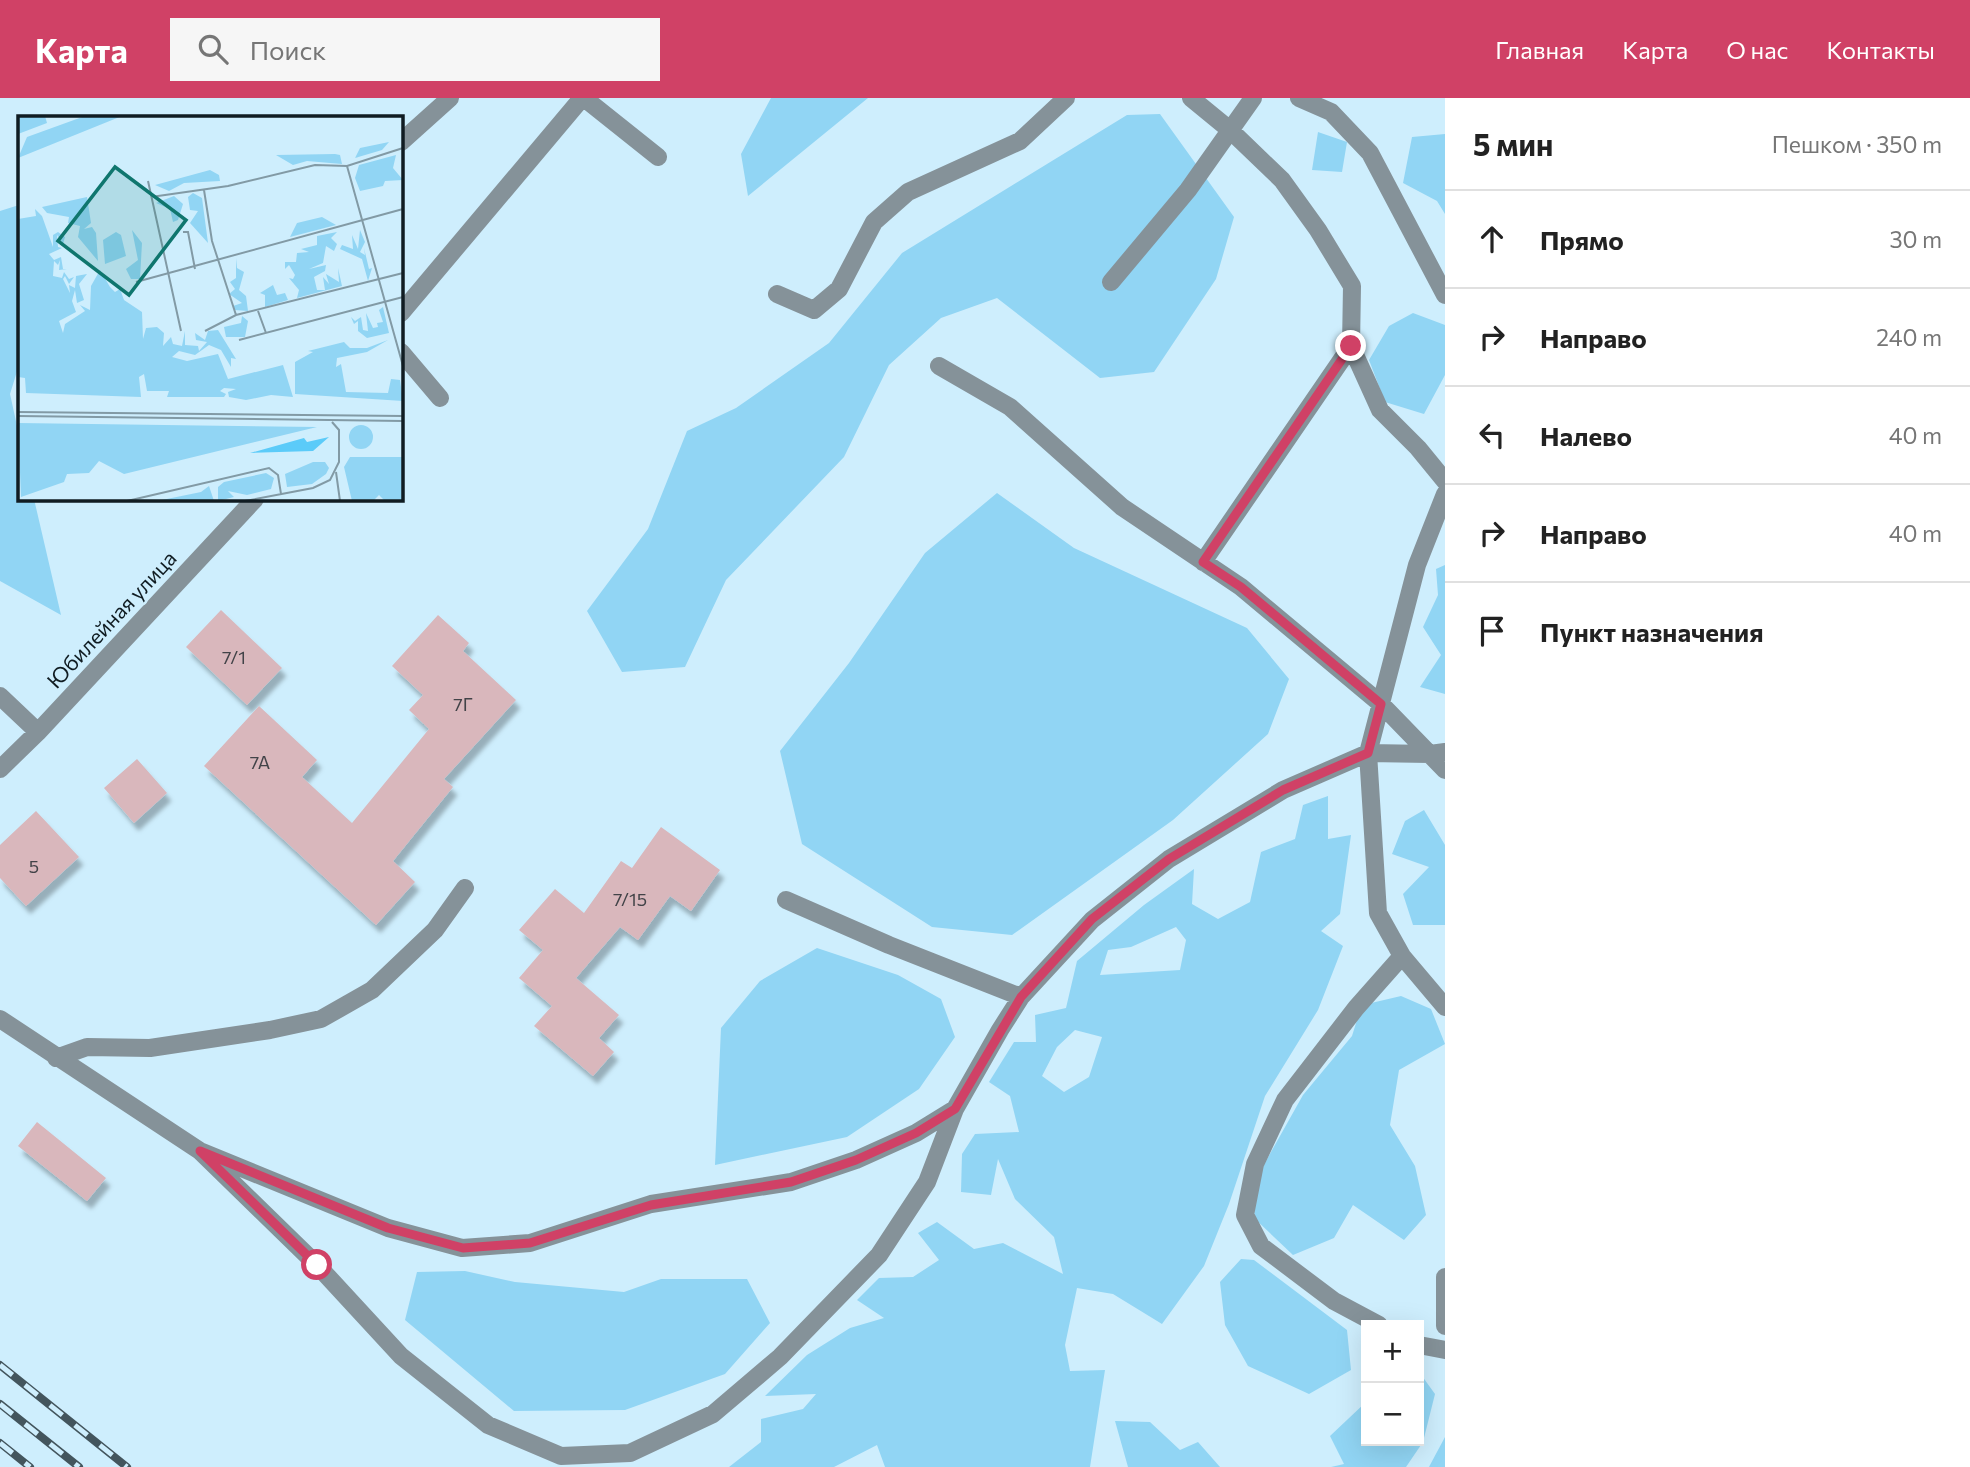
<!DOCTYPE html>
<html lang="ru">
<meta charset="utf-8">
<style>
body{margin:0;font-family:Commissioner,sans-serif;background:#f6f6f6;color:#222}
.controls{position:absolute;right:21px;bottom:21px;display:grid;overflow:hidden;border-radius:0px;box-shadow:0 7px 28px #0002}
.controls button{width:63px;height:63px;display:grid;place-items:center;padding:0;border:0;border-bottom:2px solid #e0e0e0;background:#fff;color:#222;font:35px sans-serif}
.stop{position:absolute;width:21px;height:21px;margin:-16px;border:5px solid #d04166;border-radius:50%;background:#fff}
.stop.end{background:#d04166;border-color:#fff;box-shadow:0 2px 7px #0008}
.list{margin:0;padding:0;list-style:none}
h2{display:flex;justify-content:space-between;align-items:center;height:91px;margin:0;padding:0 28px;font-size:30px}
h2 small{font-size:23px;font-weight:400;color:#767676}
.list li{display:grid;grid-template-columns:46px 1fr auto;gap:21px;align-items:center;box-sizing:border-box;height:98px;padding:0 28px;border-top:2px solid #e0e0e0}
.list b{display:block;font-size:26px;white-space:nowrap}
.list em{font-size:23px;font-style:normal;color:#767676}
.icon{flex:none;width:38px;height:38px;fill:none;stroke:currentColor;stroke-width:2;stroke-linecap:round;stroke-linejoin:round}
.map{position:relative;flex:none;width:1445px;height:1369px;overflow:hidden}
header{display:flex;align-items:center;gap:42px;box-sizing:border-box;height:98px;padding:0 35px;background:#d04166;color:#fff}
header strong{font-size:33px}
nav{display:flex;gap:38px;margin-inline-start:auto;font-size:24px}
.search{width:490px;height:63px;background:#f6f6f6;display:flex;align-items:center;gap:18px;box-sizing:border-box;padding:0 24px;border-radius:0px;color:#767676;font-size:26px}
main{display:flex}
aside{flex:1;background:#fff}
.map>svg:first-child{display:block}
</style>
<header>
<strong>Карта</strong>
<div class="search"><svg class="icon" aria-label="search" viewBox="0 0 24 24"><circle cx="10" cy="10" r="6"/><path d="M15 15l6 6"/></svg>Поиск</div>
<nav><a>Главная</a><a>Карта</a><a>О нас</a><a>Контакты</a></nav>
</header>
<main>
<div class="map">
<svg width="1445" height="1369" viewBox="0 0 1445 1369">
<defs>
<filter id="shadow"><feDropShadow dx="4.5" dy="8" stdDeviation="2" flood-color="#0004"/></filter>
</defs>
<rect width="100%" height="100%" fill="#ceeefd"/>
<path fill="#91d5f4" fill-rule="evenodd" d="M771,0H868L748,98L741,56Z
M1160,16L1234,119L1216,181L1154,274L1100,280L997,200L941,220L889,267L844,359L726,482L685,569L622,574L587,513L648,431L687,333L736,310L829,245L902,155L1127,17Z
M1318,34L1347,44L1342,74L1312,72Z
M1445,36V116L1437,103L1403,85L1412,39Z
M19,107V267L10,296L19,337V401H34L61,517L0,483V113Z
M1413,215L1445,227V277L1424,316L1385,304L1369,262L1389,228Z
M997,395L1074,450L1247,530L1289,581L1268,636L1173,722L1012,837L932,829L802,746L780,653L849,565L925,455Z
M1445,467V596L1420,589L1441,557L1423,529L1438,497L1436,471Z
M1328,698V741L1351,737L1340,816L1321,833L1343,848L1318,912L1265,998L1229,1106L1204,1168L1162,1226L1113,1196L1077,1190L1065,1247L1070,1273L1105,1272L1090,1369H885L877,1347L834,1369H729L761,1344V1321L803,1311L816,1296L765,1298L807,1257L850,1230L884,1220L857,1202L879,1180L913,1179L939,1162L918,1135L937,1124L974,1151L1003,1145L1063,1176L1054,1139L1015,1101L998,1061L991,1097L961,1094L962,1056L975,1036L1019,1034L1010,998L989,984L1014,944H1036L1035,917L1066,910L1077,863L1144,807L1194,771L1192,806L1218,821L1250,804L1261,754L1295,741L1303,707ZM1176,829L1186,842L1180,872L1100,877L1108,852L1131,849ZM1075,932L1102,939L1089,979L1064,994L1042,978L1057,949Z
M1424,712L1445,747V827H1413L1403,796L1429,769L1392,756L1405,723Z
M817,850L898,877L941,901L955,939L919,991L847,1039L715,1067L721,930L760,883Z
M1401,898L1431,911L1445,946L1399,972L1390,1027L1415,1068L1426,1117L1404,1142L1353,1107L1334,1140L1293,1157L1254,1120L1257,1079L1303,997L1352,938L1357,922L1367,906Z
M1241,1161L1254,1162L1347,1232L1351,1272L1309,1296L1248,1268L1225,1227L1220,1184Z
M465,1173L515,1184L624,1194L661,1181H747L770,1225L725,1276L625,1312L514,1313L405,1222L417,1174Z
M1422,1278L1435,1296L1423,1344L1406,1369H1331L1344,1366L1330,1338L1366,1304V1343H1419V1280Z
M1115,1323L1150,1324L1180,1352L1198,1344L1220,1369H1128Z
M1445,1339V1369H1429L1430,1367Z"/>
<path fill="#d9b7bc" filter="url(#shadow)" d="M221,512L282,570L247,607L186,549Z
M438,517L469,545L463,553L516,602L444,681L453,689L393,763L415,784L376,827L204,668L259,608L317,662L302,679L352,725L429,631L409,612L423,597L392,568Z
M137,661L167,695L134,725L104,690Z
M36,713L79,759L26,808L0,780V747Z
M661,729L720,772L691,813L670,798L638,842L620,829L576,880L619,917L599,940L614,954L593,978L534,928L552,908L519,880L543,852L519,832L555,791L584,815L621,763L632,770Z
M37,1024L106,1080L87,1103L18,1048Z"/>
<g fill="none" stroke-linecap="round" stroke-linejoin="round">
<path stroke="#859299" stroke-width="18" d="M584,0L658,59
M1191,0L1230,32L1282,82L1318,132L1352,188L1351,248L1380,312L1418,350L1445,383
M1299,0L1331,14L1370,55L1445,197
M401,44L450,0
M1111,184L1188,92L1253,0
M777,196L814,212L839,191L874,124L908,94L1020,43L1066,0
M401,215L582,0
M401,254L440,300
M939,268L1010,309L1122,409L1241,489L1381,606L1445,672
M1445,396L1417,467L1368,655L1378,815L1402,858L1445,909
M1203,464L1351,248
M0,598L38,634
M0,671L38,634L255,401
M786,802L889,847L1021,899
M0,921L200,1053L388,1130L462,1150L530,1145L651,1106L791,1084L856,1062L916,1035L955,1011
M56,960L87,949L150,950L270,932L321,921L372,892L435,832L465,790
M200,1053L317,1167L401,1258L488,1327L561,1358L630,1355L713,1316L780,1259L879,1157L927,1084L955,1011L1000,932L1021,899L1092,822L1169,761L1283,692L1368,655L1430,656L1445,654
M1445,1179V1228
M1379,1227L1334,1203L1261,1148L1245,1117L1255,1066L1285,1002L1356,910L1402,858
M1419,1247L1445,1252"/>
<defs>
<path id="rail" d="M0,1267L127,1369
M0,1306L79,1369
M0,1345L30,1369"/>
</defs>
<use href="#rail" stroke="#43555d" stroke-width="8"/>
<use href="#rail" stroke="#ceeefd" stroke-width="5" stroke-dasharray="16" stroke-linecap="butt"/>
</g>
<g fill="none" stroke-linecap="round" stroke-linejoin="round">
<path stroke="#d04166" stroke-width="9" d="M317,1167L200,1053L388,1130L463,1150L530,1145L651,1107L791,1084L856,1062L916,1035L955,1011L1021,899L1092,821L1169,761L1283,692L1368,655L1381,606L1241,489L1203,464L1351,248"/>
</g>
<g text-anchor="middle" stroke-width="5" stroke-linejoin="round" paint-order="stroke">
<g font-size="18" fill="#424348">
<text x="234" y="566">7/1</text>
<text x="463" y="613">7Г</text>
<text x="260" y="671">7А</text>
<text x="34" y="775">5</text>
<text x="630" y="808">7/15</text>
</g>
<g font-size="21" fill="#101c22" stroke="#ceeefd">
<text transform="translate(112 522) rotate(-47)" y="7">Юбилейная улица</text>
</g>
</g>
<g transform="translate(18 18)">
<rect width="385" height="385" fill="#ceeefd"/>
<path d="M0,0H27L29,7L0,18ZM67,0H104L0,42L9,21ZM371,26L364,34L337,42L342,32ZM317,38L322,39L324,48L289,45L275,49L258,39ZM378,39L375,52L385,64L367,65L365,70L342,75L337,62L341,49ZM192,54L201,59L202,65L166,67L151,75L137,69ZM175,77L184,82L190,127L172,107L180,95L172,94L170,81ZM156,80L165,88L160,104L155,106L152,93L138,87ZM69,81L73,107L66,113L74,111L78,117L80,145L60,121L62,110L50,107L51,101L29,97L24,91ZM17,93L24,100L35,131V119L40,116L47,121L45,128L39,119L40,131L44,132L31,138L36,144L43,141L45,153H49L41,154L42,144L40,149L36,145L35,160L44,162L46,156L51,163L56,161L51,168L47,160L45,163L52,177L51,169L57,172L58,160L69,158L61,168L66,184L59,187L57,174L54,185L58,196L41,205L45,217L47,208L67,195L62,189L72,194L73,170L82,154L92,171L97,176L102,173L106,184L124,196L125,223L128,212L139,211L146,217L145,230L153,221L155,228L164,230L167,215V229L180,230L181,235L189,226L178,224L177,217L187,224L190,215L200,214L218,243L213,242V251L203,234L191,229L177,239L161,235L154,241L169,245L200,238L210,263L265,249L275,281L253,279L228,284L211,281L210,276L218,273L206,272L202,275L208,278L206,281H149L151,275H129L126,258L121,261L123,281L8,277L7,262L0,261V103L18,100ZM304,101L318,109L272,121L279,107ZM114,114L124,127L122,163H113L108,153L120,144ZM342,114L347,126L342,136L347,139L346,132L351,153L354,152L350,165L344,143L322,133L324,129L335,133L334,119L340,133ZM98,116L103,119L108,140L87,148L85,124ZM319,116L313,122L319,128L316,135L308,130L305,147L291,153L308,149L307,155L296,161L299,174H307L305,161L311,168L308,158L321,166L320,152L324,170L279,182L281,174L271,162L275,163L277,159L271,149L267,153V146H278L279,137L291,136L283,133L299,129V120ZM218,142L219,152L226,156L221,174L228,180L230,195L217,194L215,190L224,187L211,178L217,173L212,166L218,162ZM255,169L259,179L267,177L270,184L247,191V179L242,177ZM365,191L371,217L349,222L340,215V205L336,208L333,201L337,205L343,201L345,214L350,215L348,197L355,212L360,211L359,207L365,206L361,194ZM224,200L230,205L227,221H208L206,211L223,207ZM370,224L349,236L319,242L318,251L323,248L328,276L370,277L373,263L382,264L385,285L277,278V246L295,236L290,235L326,226L332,232H349ZM0,307L299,311L106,358L81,345L71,357L49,358L46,366L3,381ZM331 321a12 12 0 1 1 24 0a12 12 0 1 1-24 0ZM332,341H385V385H367L361,379L355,385H334L326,351ZM295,346H307L311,352L308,358L294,368L269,371L267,358ZM248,357L256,362L253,373L229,379L210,375L216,381L200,385V371L206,366ZM191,370L196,385H139L183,376Z" fill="#91d5f4"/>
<path d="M311,321L295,335L232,337L286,322L289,326Z" fill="#5bcbf9"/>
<path fill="none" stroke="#829aa5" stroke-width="2" d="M329,50L385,250M130,65L163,215M186,74L194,125L218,199M133,81L210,70L297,49L329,50L385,32M165,116H170L177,153M118,166L385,93M240,195L248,217M187,215L218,199L385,157M221,224L385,181M0,296L385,300M0,300L385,305M318,356L322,385M109,385L251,352L260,359L263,378M227,385L295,372L312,364L321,346V314L314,306"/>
<path fill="#0f766e" fill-opacity="0.15" stroke="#0f766e" stroke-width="3.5" d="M97,51L168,104L111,179L40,125Z"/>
<rect width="385" height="385" fill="none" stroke="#101c22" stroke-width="3.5"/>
</g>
</svg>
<div class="controls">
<button>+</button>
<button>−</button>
</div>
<div class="stop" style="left:317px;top:1167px"></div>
<div class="stop end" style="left:1351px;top:248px"></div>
</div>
<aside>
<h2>5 мин<small>Пешком · 350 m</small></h2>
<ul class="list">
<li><svg class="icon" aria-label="ahead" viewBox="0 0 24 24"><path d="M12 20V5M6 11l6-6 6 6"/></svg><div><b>Прямо</b></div><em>30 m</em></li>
<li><svg class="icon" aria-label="right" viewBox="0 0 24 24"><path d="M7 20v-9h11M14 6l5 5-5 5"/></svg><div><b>Направо</b></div><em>240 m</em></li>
<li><svg class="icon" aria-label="left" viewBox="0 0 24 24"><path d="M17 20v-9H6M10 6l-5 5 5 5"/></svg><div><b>Налево</b></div><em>40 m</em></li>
<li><svg class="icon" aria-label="right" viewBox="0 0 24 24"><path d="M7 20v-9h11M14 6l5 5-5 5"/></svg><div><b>Направо</b></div><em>40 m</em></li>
<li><svg class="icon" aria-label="arrive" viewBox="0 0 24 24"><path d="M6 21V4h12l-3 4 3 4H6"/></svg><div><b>Пункт назначения</b></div></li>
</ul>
</aside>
</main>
